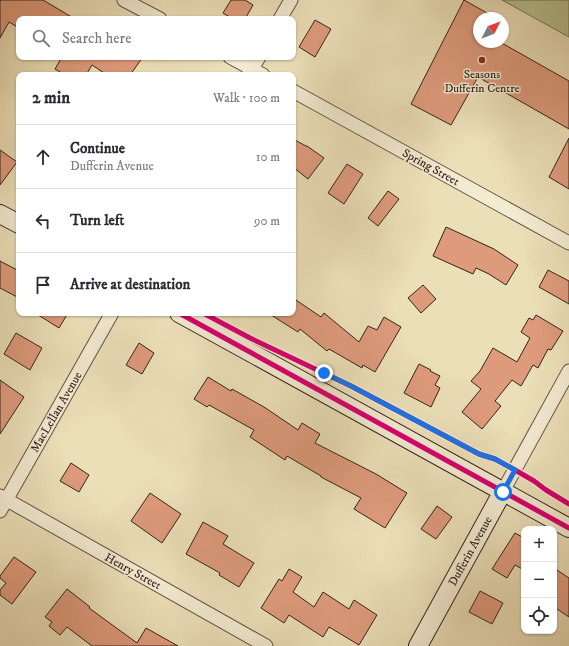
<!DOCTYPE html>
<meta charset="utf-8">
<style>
body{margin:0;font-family:"IM FELL DW Pica",serif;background:#f7f7f7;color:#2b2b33}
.controls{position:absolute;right:12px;bottom:12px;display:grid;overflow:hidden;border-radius:8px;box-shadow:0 1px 3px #0004}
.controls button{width:36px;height:36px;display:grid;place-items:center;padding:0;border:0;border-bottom:1px solid #e1e1e2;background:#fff;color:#2b2b33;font:20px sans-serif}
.compass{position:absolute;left:473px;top:12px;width:36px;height:36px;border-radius:50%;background:#fff;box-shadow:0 1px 3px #0004;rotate:48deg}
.stop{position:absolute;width:12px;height:12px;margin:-9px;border:3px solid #1a73e8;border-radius:50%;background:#fff}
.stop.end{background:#1a73e8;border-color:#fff;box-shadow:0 1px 4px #0008}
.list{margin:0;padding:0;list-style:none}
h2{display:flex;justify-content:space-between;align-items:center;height:52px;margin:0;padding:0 16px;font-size:17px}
h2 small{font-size:13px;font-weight:400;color:#7c7c81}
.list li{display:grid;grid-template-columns:26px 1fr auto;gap:12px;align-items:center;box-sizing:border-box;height:64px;padding:0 16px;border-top:1px solid #e1e1e2}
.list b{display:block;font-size:15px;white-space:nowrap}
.list p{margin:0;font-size:13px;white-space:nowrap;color:#7c7c81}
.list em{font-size:13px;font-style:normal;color:#7c7c81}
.icon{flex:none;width:22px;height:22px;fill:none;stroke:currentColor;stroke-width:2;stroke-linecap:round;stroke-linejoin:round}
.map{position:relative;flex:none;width:569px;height:646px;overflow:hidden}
.search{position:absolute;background:#fff;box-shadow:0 1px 3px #0004;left:16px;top:16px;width:280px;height:44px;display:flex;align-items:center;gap:10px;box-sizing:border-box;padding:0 14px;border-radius:8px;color:#7c7c81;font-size:15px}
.panel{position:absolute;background:#fff;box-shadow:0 1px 3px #0004;left:16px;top:72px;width:280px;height:244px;border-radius:8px}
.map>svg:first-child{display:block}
</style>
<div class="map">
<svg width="569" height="646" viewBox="0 0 569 646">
<rect width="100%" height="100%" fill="#ebdfb8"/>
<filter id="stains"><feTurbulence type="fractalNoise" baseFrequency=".005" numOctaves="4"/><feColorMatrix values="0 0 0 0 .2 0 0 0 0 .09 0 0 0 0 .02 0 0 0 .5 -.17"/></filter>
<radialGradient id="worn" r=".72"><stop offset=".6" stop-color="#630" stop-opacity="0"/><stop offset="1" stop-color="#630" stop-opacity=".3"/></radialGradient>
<path fill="#b7c28f" stroke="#767356" d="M502,0H569V37Z"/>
<path fill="#de9b7c" stroke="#35241c" d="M0,0H43L75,19H19V28L9,22L0,38Z
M231,0H245L253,5L245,19H233L223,13Z
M464,0L496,18H479V42H500L569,81V129L478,77L451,125L411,104Z
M315,20L331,29L315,57L299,47Z
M62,57H143L130,75H107L92,65L86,75H65L55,69Z
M569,138V189L549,177Z
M293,139L306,146H307L324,158L308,179L293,167Z
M0,150L17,162L0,185Z
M347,164L363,174L344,204L328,193Z
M388,191L399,199L378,226L368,218Z
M446,227L494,249L518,265L506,285L489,274L476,268L473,274L433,256Z
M0,261L19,271V298L0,288Z
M548,270L569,281V304L539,287Z
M423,285L436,299L421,313L408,298Z
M293,298L321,317L324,313L359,342L368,326L377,330L384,317L401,327L375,372L363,365L362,368L329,349L327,351L300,329L298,332L268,313H293Z
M35,313H68L59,328Z
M536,315L563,331L551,350L548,349L538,368L533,365L521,386L512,380L495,401L501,406L482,429L462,412L481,389L471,381L480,371L493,348L517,362L530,338L521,332L529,318L533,320Z
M16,333L42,348L30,370L4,354Z
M139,343L154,353L142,374L126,365Z
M419,364L431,370L430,371L440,376L435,385L440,388L431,407L404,393Z
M208,377L231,391L232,389L264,407L298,430L302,423L320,434L315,443L376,474L407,493L385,528L354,509L361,498L321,477V476L287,456L285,460L250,437L254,430L209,405L207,407L194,399Z
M0,380L24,397L0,434Z
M71,463L89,475L79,492L60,481Z
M150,493L181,514L162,543L131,521Z
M437,506L452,517L436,539L421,529Z
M203,522L228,536L223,544L254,563L239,587L219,575L220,573L186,554Z
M515,533L524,538V570L515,565L507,578L492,569Z
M14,557L36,572L12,604L0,595V590L6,583L0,578V576Z
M554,568L569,578V617L554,607Z
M289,569L302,577L293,592L314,607L323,592L349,609L354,600L377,615L359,645L329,627L323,637L289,615L284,623L261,608L279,579L282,581Z
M67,589L90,607L89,608L137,643L146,628L178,646H92L67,627L60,635L49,626L52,622L45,617Z
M480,591L503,603L492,624L469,612Z"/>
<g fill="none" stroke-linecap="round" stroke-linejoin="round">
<defs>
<path id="street" d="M124,0L160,19
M280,19L291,0
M230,57L263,75
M248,75L259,57
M293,91L569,243
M503,491L569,371
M0,496L266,646
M0,511L112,313"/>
<path id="secondary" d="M0,214L19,224
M179,313L569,528
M418,646L503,491"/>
</defs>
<use href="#street" stroke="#625343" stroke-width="15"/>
<use href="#secondary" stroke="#35241c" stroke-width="20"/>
<use href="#street" stroke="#f2ead1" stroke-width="13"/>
<use href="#secondary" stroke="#f2ead1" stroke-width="18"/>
<defs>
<path id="cycleway" d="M179,313L569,528
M203,313L250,338L351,386L479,454L495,459L515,470L534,481L546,490L569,504"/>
</defs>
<use href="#cycleway" stroke="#f2ead1" stroke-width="8"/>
<use href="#cycleway" stroke="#d6006c" stroke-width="5"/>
</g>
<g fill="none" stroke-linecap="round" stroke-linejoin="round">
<path stroke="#1a73e8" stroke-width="5" d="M324,373L351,386L479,454L495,459L515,470L503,492"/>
</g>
<circle fill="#8f2418" stroke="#f2ead1" stroke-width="1.5" cx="482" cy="60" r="4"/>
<g text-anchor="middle" stroke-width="3" stroke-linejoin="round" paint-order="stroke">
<g font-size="12" fill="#35241c" stroke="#f2ead1">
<text x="482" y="78">Seasons<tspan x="482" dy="14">Dufferin Centre</tspan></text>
</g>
<g font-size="12" fill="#35241c" stroke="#f2ead1">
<text transform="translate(431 167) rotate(29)" y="4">Spring Street</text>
<text transform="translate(56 412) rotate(-60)" y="4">MacLellan Avenue</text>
<text transform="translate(470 551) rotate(-61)" y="4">Dufferin Avenue</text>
<text transform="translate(133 571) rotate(29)" y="4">Henry Street</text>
</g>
</g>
<rect width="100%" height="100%" filter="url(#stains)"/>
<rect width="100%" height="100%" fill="url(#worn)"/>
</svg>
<div class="controls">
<button>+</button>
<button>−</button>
<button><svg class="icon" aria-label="locate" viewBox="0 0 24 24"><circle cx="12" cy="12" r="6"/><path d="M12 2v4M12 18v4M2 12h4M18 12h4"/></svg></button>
</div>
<svg class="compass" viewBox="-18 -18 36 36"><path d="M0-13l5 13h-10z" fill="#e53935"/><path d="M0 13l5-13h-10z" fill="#7c7c81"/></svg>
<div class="stop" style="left:503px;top:492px"></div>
<div class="stop end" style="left:324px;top:373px"></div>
<div class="search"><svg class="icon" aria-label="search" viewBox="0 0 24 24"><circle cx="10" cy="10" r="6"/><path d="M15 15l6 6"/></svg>Search here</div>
<section class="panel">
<h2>2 min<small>Walk · 100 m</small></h2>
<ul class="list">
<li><svg class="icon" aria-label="ahead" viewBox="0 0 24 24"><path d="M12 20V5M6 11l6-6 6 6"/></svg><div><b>Continue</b><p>Dufferin Avenue</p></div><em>10 m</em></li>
<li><svg class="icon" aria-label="left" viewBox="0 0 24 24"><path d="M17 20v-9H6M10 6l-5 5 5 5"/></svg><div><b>Turn left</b></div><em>90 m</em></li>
<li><svg class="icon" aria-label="arrive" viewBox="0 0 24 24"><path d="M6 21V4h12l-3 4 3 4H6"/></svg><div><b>Arrive at destination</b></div></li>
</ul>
</section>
</div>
